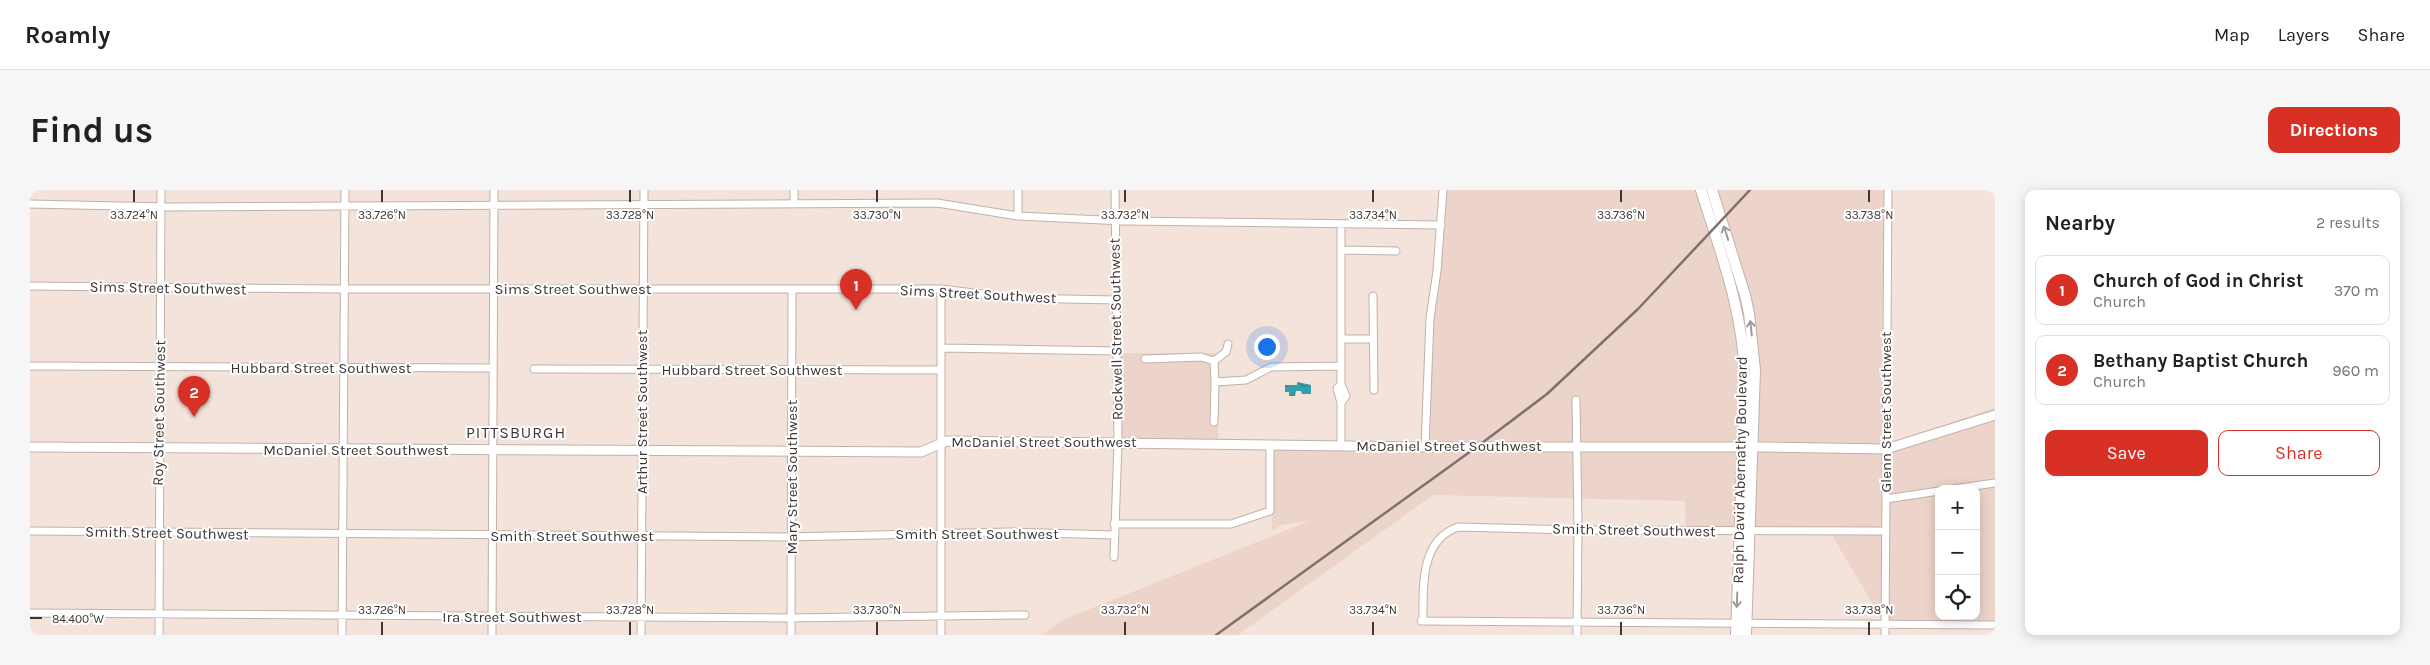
<!DOCTYPE html>
<meta charset="utf-8">
<style>
body{margin:0;font-family:Karla,sans-serif;background:#f6f6f6;color:#202124}
.controls{position:absolute;right:15px;bottom:15px;display:grid;overflow:hidden;border-radius:10px;box-shadow:0 2px 12px #0003}
.controls button{width:45px;height:45px;display:grid;place-items:center;padding:0;border:0;border-bottom:1px solid #e0e0e0;background:#fff;color:#202124;font:25px sans-serif}
.you{position:absolute;left:1236px;top:156px;width:18px;height:18px;margin:-12px;border:4px solid #fff;border-radius:50%;background:#1a73e8;box-shadow:0 0 0 8px #1a73e833}
.badge{display:grid;place-items:center;width:32px;height:32px;border-radius:50%;background:#d93025;color:#fff;font-size:16px;font-weight:700}
.pin{position:absolute;translate:-50% -41px;filter:drop-shadow(0 1px 2px #0008)}
.pin::after{content:'';position:absolute;top:26px;width:18px;height:15px;background:inherit;clip-path:polygon(0 0,100% 0,50% 100%)}
.list{margin:0;padding:0;list-style:none}
h2{display:flex;justify-content:space-between;align-items:center;height:65px;margin:0;padding:0 20px;font-size:21px}
h2 small{font-size:16px;font-weight:400;color:#757577}
.list li{display:grid;grid-template-columns:32px 1fr auto;gap:15px;align-items:center;box-sizing:border-box;height:70px;margin:0 10px 10px;padding:0 10px;border:1px solid #e0e0e0;border-radius:10px}
.list b{display:block;font-size:19px;white-space:nowrap}
.list p{margin:0;font-size:16px;white-space:nowrap;color:#757577}
.list em{font-size:16px;font-style:normal;color:#757577}
.actions{display:flex;gap:10px;padding:15px 20px}
.actions a{flex:1;padding:11px 0;border:1px solid #d93025;border-radius:10px;text-align:center;font-size:18px;color:#d93025}
.actions .main{background:#d93025;color:#fff}
.icon{flex:none;width:28px;height:28px;fill:none;stroke:currentColor;stroke-width:2;stroke-linecap:round;stroke-linejoin:round}
.map{position:relative;flex:none;width:1965px;height:445px;overflow:hidden;border-radius:10px}
header{display:flex;align-items:center;gap:30px;box-sizing:border-box;height:70px;padding:0 25px;background:#fff;border-bottom:1px solid #e0e0e0}
header strong{font-size:24px}
nav{display:flex;gap:28px;margin-inline-start:auto;font-size:18px}
.intro{display:flex;align-items:center;justify-content:space-between;box-sizing:border-box;height:120px;padding:0 30px}
h1{margin:0;font-size:35px}
.button{padding:12px 22px;border-radius:10px;background:#d93025;color:#fff;font-size:18px;font-weight:700}
main{display:flex;gap:30px;padding:0 30px}
aside{flex:1;background:#fff;border-radius:10px;box-shadow:0 2px 12px #0003}
.map>svg:first-child{display:block}
</style>
<header>
<strong>Roamly</strong>
<nav><a>Map</a><a>Layers</a><a>Share</a></nav>
</header>
<div class="intro"><h1>Find us</h1><a class="button">Directions</a></div>
<main>
<div class="map">
<svg width="1965" height="445" viewBox="0 0 1965 445">
<defs>
<pattern id="water-waves" width="16" height="10" patternUnits="userSpaceOnUse" patternTransform="scale(1.25)"><rect width="16" height="10" fill="#32a1ad"/><path d="M0 5q4-4 8 0t8 0" fill="none" stroke="#2c848e"/></pattern>
</defs>
<rect width="100%" height="100%" fill="#f4e3db"/>
<path fill="#ecd4ca" fill-rule="evenodd" d="M1408,0H1857L1856,254L1965,218V436H1856L1798,339L1656,344L1655,311L1403,305L1208,445H1012L1035,429L1282,330L1252,335L1242,340L1241,251L1392,255L1400,192ZM1909,299H1946V426H1909Z
M1086,163H1189L1188,251H1086Z"/>
<path fill="url(#water-waves)" d="M1267,192L1281,195V204H1272L1271,201H1266L1265,206H1259V202H1255V195H1267Z"/>
<g fill="none" stroke-linecap="round" stroke-linejoin="round">
<defs>
<path id="minor" d="M764,0V14
M0,14L137,17L907,13L988,26L1094,31L1411,35
M988,26V0
M1312,60L1366,61
M0,96L309,99H911L984,108L1086,110
M1343,106L1344,200
M1311,149H1343
M1198,154L1196,162L1184,171L1185,192L1216,190L1241,177L1311,176V34
M911,158L1087,161
M1115,169L1171,167L1184,171
M0,176L462,178
M1311,176V195
M504,179L910,180
M1546,210L1548,335L1547,445
M1311,213L1316,206L1311,195
M1184,232L1185,192
M1311,256V213L1307,198L1311,195
M1395,257L1400,128L1407,81L1413,0
M1923,299L1965,293
M1856,309L1909,301
M1084,334H1201L1240,321V255
M0,341L757,347L980,342L1085,345
M1084,367L1088,252L1085,0
M0,423L757,428L995,425
M1391,431L1965,435
M1393,431C1393,397 1390,350 1428,337L1548,340L1855,341
M129,445L131,0
M312,445L315,0
M462,445L464,0
M611,445L614,0
M761,445L762,99
M911,445V99
M1855,445L1858,0"/>
<path id="tertiary" d="M0,257L891,262L917,251L1395,257H1729L1856,259L1965,225"/>
<path id="secondary" d="M1671,0C1691,64 1713,120 1715,188L1706,445
M1682,0L1715,105L1719,123L1725,180L1716,445"/>
</defs>
<use href="#minor" stroke="#c1b1aa" stroke-width="9"/>
<use href="#tertiary" stroke="#c1b1aa" stroke-width="11"/>
<use href="#secondary" stroke="#c1b1aa" stroke-width="12"/>
<use href="#minor" stroke="#fff" stroke-width="7"/>
<use href="#tertiary" stroke="#fff" stroke-width="9"/>
<use href="#secondary" stroke="#fff" stroke-width="10"/>
<path stroke="#7d726e" stroke-width="2.5" d="M1186,445L1448,256L1517,204L1608,119L1720,0"/>
</g>
<defs><path id="oneway-shaft" d="M-6 0H5M1.5-3L5.5 0L1.5 3" fill="none" stroke-width="1.6" stroke-linecap="round" stroke-linejoin="round" transform="scale(1.25)"/></defs>
<g stroke="#9e9a9a">
<use href="#oneway-shaft" transform="translate(1696 43) rotate(-108)"/>
<use href="#oneway-shaft" transform="translate(1721 138) rotate(-96)"/>
<use href="#oneway-shaft" transform="translate(1707 410) rotate(92)"/>
</g>
<path fill="none" stroke="#3d3634" stroke-width="2" d="M104,0V12M352,0V12M600,0V12M847,0V12M1095,0V12M1343,0V12M1591,0V12M1839,0V12M0,428H12M352,432V445M600,432V445M847,432V445M1095,432V445M1343,432V445M1591,432V445M1839,432V445"/>
<g text-anchor="middle" stroke-width="4" stroke-linejoin="round" paint-order="stroke">
<g font-size="15" fill="#3d3634" stroke="#fff">
<text transform="translate(138 98) rotate(1)" y="5">Sims Street Southwest</text>
<text x="543" y="104">Sims Street Southwest</text>
<text transform="translate(948 104) rotate(3)" y="5">Sims Street Southwest</text>
<text transform="translate(1086 139) rotate(-91)" y="5">Rockwell Street Southwest</text>
<text x="291" y="183">Hubbard Street Southwest</text>
<text x="722" y="185">Hubbard Street Southwest</text>
<text transform="translate(612 222) rotate(-90)" y="5">Arthur Street Southwest</text>
<text transform="translate(1856 222) rotate(-90)" y="5">Glenn Street Southwest</text>
<text transform="translate(129 223) rotate(-89)" y="5">Roy Street Southwest</text>
<text x="1014" y="257">McDaniel Street Southwest</text>
<text x="1419" y="261">McDaniel Street Southwest</text>
<text x="326" y="265">McDaniel Street Southwest</text>
<text transform="translate(1710 280) rotate(-89)" y="5">Ralph David Abernathy Boulevard</text>
<text transform="translate(762 287) rotate(-90)" y="5">Mary Street Southwest</text>
<text transform="translate(1604 340) rotate(1)" y="5">Smith Street Southwest</text>
<text transform="translate(137 343) rotate(1)" y="5">Smith Street Southwest</text>
<text x="947" y="349">Smith Street Southwest</text>
<text x="542" y="351">Smith Street Southwest</text>
<text x="482" y="432">Ira Street Southwest</text>
</g>
<g font-size="16" letter-spacing="1" fill="#3d3634" stroke="#fff">
<text x="486" y="248">PITTSBURGH</text>
</g>
</g>
<g font-size="12" text-anchor="middle" fill="#3d3634" stroke="#fff" stroke-width="4" stroke-linejoin="round" paint-order="stroke">
<text x="104" y="29">33.724°N</text>
<text x="352" y="29">33.726°N</text>
<text x="600" y="29">33.728°N</text>
<text x="847" y="29">33.730°N</text>
<text x="1095" y="29">33.732°N</text>
<text x="1343" y="29">33.734°N</text>
<text x="1591" y="29">33.736°N</text>
<text x="1839" y="29">33.738°N</text>
<text x="352" y="424">33.726°N</text>
<text x="600" y="424">33.728°N</text>
<text x="847" y="424">33.730°N</text>
<text x="1095" y="424">33.732°N</text>
<text x="1343" y="424">33.734°N</text>
<text x="1591" y="424">33.736°N</text>
<text x="1839" y="424">33.738°N</text>
<text x="48" y="433">84.400°W</text>
</g>
</svg>
<div class="controls">
<button>+</button>
<button>−</button>
<button><svg class="icon" aria-label="locate" viewBox="0 0 24 24"><circle cx="12" cy="12" r="6"/><path d="M12 2v4M12 18v4M2 12h4M18 12h4"/></svg></button>
</div>
<div class="you"></div>
<div class="pin badge" style="left:826px;top:120px">1</div>
<div class="pin badge" style="left:164px;top:227px">2</div>
</div>
<aside>
<h2>Nearby<small>2 results</small></h2>
<ul class="list">
<li><span class="badge">1</span><div><b>Church of God in Christ</b><p>Church</p></div><em>370 m</em></li>
<li><span class="badge">2</span><div><b>Bethany Baptist Church</b><p>Church</p></div><em>960 m</em></li>
</ul>
<div class="actions"><a class="main">Save</a><a>Share</a></div>
</aside>
</main>
